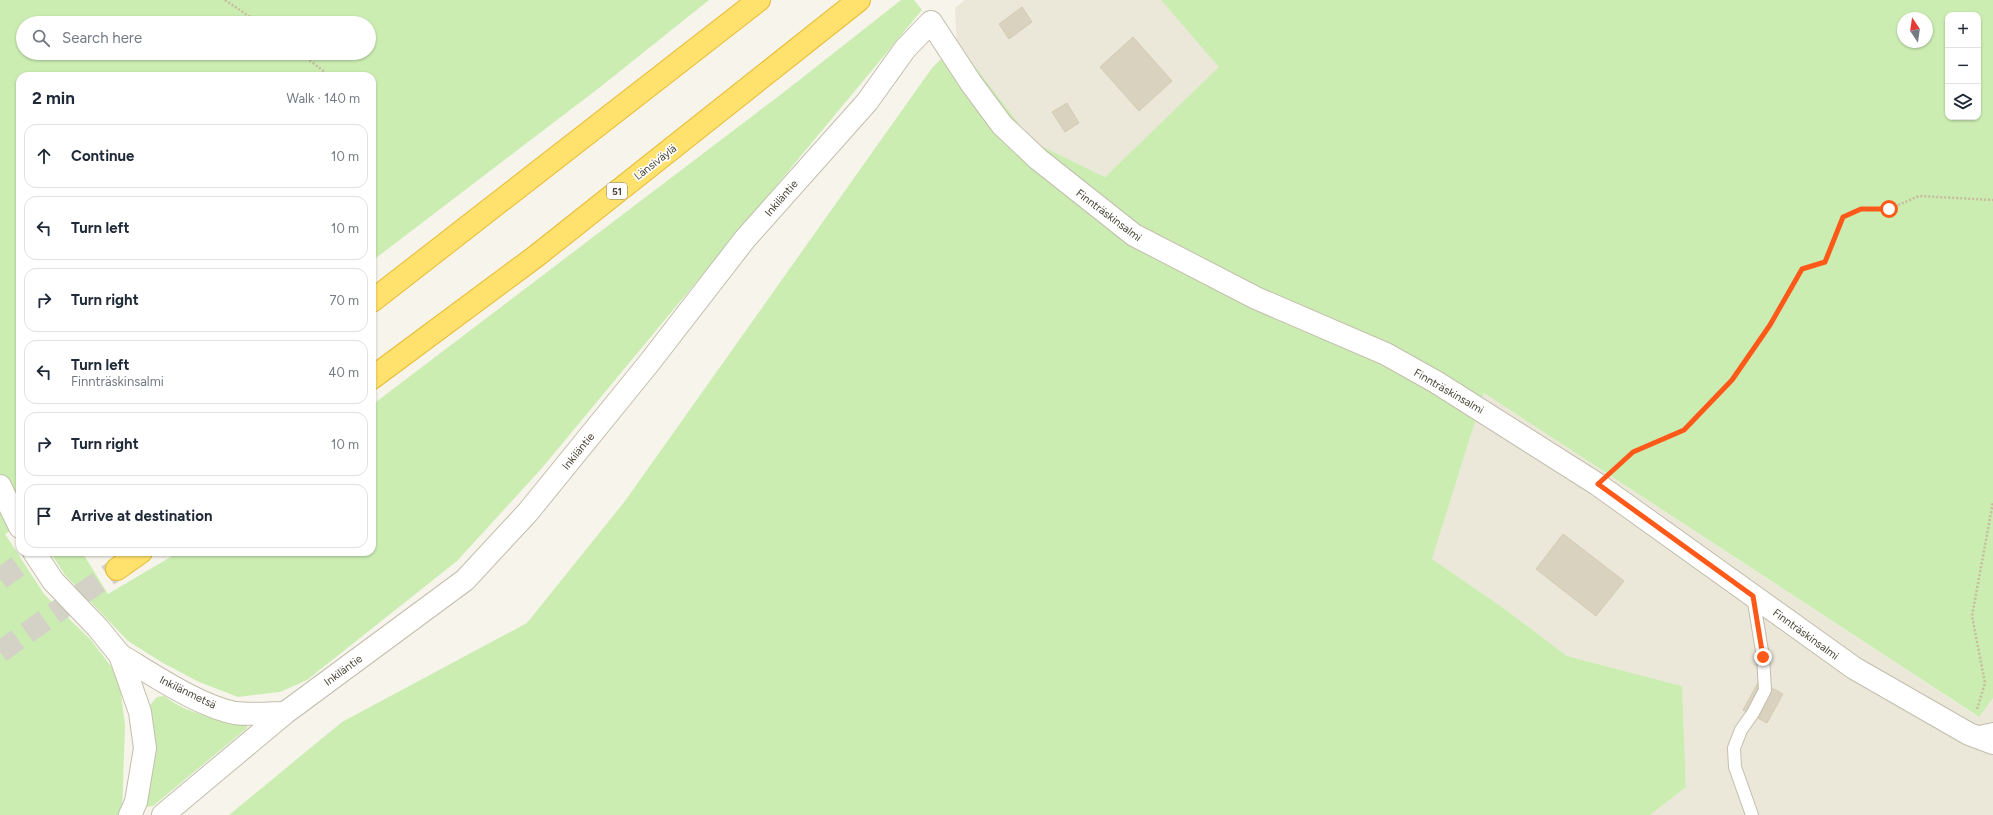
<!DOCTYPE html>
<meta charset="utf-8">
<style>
body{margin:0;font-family:Figtree,sans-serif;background:#f6f6f7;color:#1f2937}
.controls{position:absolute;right:12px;top:12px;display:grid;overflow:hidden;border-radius:8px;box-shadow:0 1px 3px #0004}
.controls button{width:36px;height:36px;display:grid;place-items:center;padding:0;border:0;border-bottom:1px solid #e0e1e3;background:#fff;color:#1f2937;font:20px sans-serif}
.compass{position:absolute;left:1897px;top:12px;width:36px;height:36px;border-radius:50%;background:#fff;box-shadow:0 1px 3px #0004;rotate:347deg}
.stop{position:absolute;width:12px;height:12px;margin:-9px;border:3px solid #ff5919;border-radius:50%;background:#fff}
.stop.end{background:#ff5919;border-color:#fff;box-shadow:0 1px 4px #0008}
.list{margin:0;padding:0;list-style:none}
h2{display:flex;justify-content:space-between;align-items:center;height:52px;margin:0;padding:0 16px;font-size:17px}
h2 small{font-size:13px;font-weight:400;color:#747a83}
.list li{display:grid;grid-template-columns:26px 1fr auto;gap:12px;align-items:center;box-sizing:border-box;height:64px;margin:0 8px 8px;padding:0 8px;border:1px solid #e0e1e3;border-radius:12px}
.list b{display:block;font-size:15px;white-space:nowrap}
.list p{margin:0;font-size:13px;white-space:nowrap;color:#747a83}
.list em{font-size:13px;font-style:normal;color:#747a83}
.icon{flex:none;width:22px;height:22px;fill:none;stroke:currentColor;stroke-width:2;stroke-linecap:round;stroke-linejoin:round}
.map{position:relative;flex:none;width:1993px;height:815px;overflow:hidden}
.search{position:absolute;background:#fff;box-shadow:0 1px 3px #0004;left:16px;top:16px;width:360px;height:44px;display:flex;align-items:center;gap:10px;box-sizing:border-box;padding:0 14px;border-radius:22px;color:#747a83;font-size:15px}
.panel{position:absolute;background:#fff;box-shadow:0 1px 3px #0004;left:16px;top:72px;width:360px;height:484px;border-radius:12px}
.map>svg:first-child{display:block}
</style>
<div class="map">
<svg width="1993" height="815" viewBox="0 0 1993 815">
<rect width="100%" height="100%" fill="#f6f4eb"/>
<path fill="#ebe7d9" d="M965,0H1161L1220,67L1105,177L1033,142L957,43L955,8Z
M1484,393L1978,717L1993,698V815H1650L1686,787L1682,686L1567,656L1502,607L1432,559Z"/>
<path fill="#cbedb2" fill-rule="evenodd" d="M0,0H709L599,88L372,261V76H20V525L5,534L44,594L91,640L119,677L125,726L122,812L120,815H0ZM23,23H369V53H23Z
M901,0H914L922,10L542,468L457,561L307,680L280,692L238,697L199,682L163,663L128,641L65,575L50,552H82L108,594L179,552H372V405L788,89Z
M1161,0H1993V698L1979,717L1484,393L1432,559L1502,607L1567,656L1682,686L1686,787L1650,815H229L342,722L527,623L625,501L932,68L957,43L1033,142L1105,177L1219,67ZM1948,15H1978V117H1948ZM1903,18H1927V42H1903Z
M164,696C191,716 214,718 247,720V728L153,806L145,807L153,738L150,705L157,697Z"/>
<path fill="#d9d2bf" stroke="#d4cbb2" d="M1022,7L1032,22L1009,39L999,24Z
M1133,37L1172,81L1139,111L1100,67Z
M1067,103L1079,123L1065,132L1052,112Z
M1563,534L1624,581L1596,616L1536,569Z
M1759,681L1783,694L1767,723L1743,710Z"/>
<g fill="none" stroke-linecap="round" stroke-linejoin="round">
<path stroke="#d4d1c7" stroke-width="22" stroke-dasharray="22 11" stroke-linecap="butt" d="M0,579L38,552
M0,652L117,569"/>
<defs>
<path id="service" d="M1974,733L1993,729
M1752,815L1735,767L1734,748L1741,730L1753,713L1765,690L1763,657L1753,596"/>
<path id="minor" d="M0,486L20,527
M34,552L53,581L98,628L120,655L140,712L145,748L136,802L130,815
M120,655C152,674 199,706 235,713C251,715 269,713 285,713
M163,815L285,713L465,580L528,512L649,363L745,239L867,102L905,49L931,22L971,83L1002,125L1038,159L1134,235L1256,298L1386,354L1436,382L1597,484L1854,668L1969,734L1993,743"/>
<path id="motorway" d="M372,301L759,0
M372,378L535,257L859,0
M117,569L141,552"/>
</defs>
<use href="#service" stroke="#c3beac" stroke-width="14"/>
<use href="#minor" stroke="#c3beac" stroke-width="24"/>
<use href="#motorway" stroke="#e8bc33" stroke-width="24"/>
<path stroke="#c6bc9d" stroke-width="2.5" stroke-dasharray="2 2" stroke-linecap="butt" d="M225,0L259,23
M300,53L330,76
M1617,466L1633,452L1684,430L1732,379L1770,325L1801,269L1825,262L1843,217L1861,209H1889L1919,196L1993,200
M1977,709L1985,683L1972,616L1993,502"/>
<use href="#service" stroke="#fff" stroke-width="12"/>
<use href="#minor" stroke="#fff" stroke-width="22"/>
<use href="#motorway" stroke="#ffe16d" stroke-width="22"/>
</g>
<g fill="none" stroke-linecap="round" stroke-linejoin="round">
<path stroke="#ff5919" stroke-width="5" d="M1763,657L1753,596L1598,484L1633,452L1684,430L1732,380L1770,325L1802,269L1825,262L1843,217L1861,209H1889"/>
</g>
<g text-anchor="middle" stroke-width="3.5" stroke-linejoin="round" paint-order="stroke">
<rect fill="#fff" stroke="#817e74" stroke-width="1" x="607" y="183" width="20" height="16" rx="3"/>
<g font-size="10" font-weight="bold" fill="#4b4638">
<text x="617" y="195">51</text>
</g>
<g font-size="11" fill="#4b4638" stroke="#fff">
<text transform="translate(655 162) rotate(-38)" y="4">Länsiväylä</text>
<text transform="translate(781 198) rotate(-49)" y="4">Inkiläntie</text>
<text transform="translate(1109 215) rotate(37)" y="4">Finnträskinsalmi</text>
<text transform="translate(1449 391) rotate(30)" y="4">Finnträskinsalmi</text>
<text transform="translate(578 451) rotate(-51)" y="4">Inkiläntie</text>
<text transform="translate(1806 634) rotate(36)" y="4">Finnträskinsalmi</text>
<text transform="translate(343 670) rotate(-36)" y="4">Inkiläntie</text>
<text transform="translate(188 692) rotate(26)" y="4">Inkilänmetsä</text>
</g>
</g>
</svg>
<div class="controls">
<button>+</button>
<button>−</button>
<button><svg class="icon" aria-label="layers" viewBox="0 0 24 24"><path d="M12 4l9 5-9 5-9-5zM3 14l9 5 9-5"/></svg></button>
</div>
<svg class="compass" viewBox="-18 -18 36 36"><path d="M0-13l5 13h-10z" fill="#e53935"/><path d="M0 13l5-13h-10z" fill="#747a83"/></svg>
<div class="stop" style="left:1889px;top:209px"></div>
<div class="stop end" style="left:1763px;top:657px"></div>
<div class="search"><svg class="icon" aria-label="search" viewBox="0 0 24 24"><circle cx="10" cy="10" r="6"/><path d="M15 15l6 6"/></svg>Search here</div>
<section class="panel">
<h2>2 min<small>Walk · 140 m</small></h2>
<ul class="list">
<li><svg class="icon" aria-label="ahead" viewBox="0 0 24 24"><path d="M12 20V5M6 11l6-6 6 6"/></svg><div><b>Continue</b></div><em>10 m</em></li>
<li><svg class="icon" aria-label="left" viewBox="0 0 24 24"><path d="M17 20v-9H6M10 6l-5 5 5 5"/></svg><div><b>Turn left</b></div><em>10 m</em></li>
<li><svg class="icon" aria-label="right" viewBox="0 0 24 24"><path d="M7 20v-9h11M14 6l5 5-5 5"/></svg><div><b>Turn right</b></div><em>70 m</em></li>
<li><svg class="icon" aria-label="left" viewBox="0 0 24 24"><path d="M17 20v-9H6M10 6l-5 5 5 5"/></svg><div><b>Turn left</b><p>Finnträskinsalmi</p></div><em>40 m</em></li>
<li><svg class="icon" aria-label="right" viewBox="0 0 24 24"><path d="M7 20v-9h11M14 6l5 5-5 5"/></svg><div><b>Turn right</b></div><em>10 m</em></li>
<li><svg class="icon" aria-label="arrive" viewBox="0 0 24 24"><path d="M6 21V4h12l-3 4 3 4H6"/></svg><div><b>Arrive at destination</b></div></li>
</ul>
</section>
</div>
